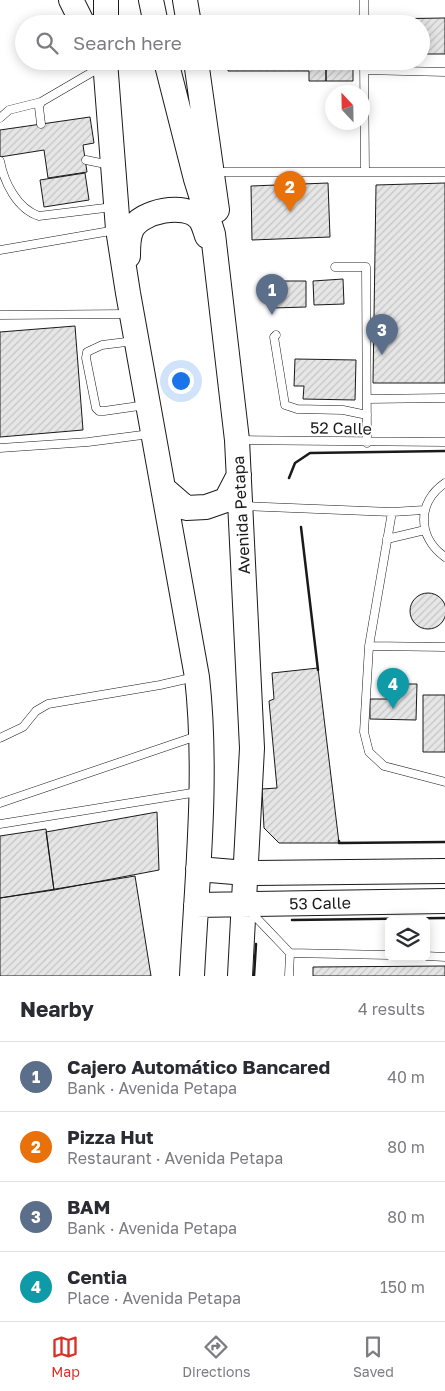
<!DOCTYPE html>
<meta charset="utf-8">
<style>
body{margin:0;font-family:"Golos Text",sans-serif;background:#f7f7f7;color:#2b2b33}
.controls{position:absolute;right:15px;bottom:15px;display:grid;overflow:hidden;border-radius:8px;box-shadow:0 2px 12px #0003}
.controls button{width:45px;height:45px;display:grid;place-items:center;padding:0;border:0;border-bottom:1px solid #e1e1e2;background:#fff;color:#2b2b33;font:25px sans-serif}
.compass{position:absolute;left:325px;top:85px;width:45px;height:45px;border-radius:50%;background:#fff;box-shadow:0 2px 12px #0003;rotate:338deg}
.you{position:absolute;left:180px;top:380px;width:18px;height:18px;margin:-12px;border:4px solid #fff;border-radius:50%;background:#1a73e8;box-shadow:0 0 0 8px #1a73e833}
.badge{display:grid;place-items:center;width:32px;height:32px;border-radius:50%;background:#d93025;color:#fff;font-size:16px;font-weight:700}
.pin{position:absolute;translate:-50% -41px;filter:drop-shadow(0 1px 2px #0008)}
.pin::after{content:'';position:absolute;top:26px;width:18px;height:15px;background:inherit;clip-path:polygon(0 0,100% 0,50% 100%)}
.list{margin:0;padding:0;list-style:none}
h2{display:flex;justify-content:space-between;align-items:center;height:65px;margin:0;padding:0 20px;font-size:21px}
h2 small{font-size:16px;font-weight:400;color:#7c7c81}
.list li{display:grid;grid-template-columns:32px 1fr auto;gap:15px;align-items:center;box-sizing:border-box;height:70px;padding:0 20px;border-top:1px solid #e1e1e2}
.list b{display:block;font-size:19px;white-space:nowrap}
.list p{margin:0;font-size:16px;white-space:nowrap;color:#7c7c81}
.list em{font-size:16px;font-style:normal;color:#7c7c81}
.icon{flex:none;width:28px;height:28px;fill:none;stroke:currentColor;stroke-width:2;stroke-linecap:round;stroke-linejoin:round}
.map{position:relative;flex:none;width:445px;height:976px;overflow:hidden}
.search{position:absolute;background:#fff;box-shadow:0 2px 12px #0003;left:15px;right:15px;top:15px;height:55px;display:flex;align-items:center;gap:12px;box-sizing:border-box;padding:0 18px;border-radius:28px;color:#7c7c81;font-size:19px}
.sheet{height:345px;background:#fff}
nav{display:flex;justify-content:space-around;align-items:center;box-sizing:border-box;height:70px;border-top:1px solid #e1e1e2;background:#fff;font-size:14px;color:#7c7c81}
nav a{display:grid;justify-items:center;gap:2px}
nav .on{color:#d93025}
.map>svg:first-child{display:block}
</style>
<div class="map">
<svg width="445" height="976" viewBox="0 0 445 976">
<defs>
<pattern id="building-hatch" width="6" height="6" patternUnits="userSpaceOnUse" patternTransform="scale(1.25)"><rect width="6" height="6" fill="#e6e6e6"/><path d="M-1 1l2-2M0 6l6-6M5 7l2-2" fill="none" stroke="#c5c5c5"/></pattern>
</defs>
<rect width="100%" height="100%" fill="#fff"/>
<path fill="url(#building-hatch)" stroke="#1a1a1a" d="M445,18V54H421V24H378L379,19Z
M228,61H326V81H309V71H228Z
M326,61H353V81H326Z
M90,117L94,143L83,145L87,172L48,178L44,150L0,157V130Z
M85,173L89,200L44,207L40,180Z
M328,183L330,237L252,240L251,186Z
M445,183V383H373L376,185Z
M343,279L344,304L314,305L313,281Z
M272,281H306V307L273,308Z
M75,326L83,430L0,437V332Z
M295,359L356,360L355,400L303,399L304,386H294Z
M410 611a18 18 0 1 1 36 0a18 18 0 1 1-36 0Z
M318,668L339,843H279L264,828L262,789L277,788L269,701L274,699L272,673Z
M399,684H417L416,720L370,719V699H399Z
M423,695H445V752H423Z
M157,812L159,870L54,890L46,832Z
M46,829L54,890L0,898V836Z
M135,876L151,976H0V898Z
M445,966V976H313V967Z"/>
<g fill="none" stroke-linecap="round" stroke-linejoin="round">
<defs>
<path id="service" d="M364,0V24
M364,61L365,172
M364,70L445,72
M0,118L9,110L41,102
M41,124L39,107L41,102L101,67
M86,160L110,165
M0,161C4,182 17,209 39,216L113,207
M215,172H445
M0,250L116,230
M335,267H366L367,443
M0,315L128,314
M276,335L274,337L285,405L297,409L343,410L367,415
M134,341L102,345L87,352L86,358L96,408L99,411H104L146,405
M367,399L445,398
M239,440L445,442
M0,448L88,442L150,434
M445,483C417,502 417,537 445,557
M242,506L392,512L424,510
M392,512L369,646L364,732L369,752L384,766L445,782
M387,539L425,530
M369,646L445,647
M0,738L23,727L36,711L48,704L160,685L195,677
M0,803L197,736
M0,824L198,792
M249,910L290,953L389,955
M426,956L445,957
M289,976L290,953"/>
<path id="primary" d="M71,0L83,24
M151,0L156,24
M185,0L189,24
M106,24V0
M105,61L118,229L128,293L197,677C208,775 197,877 192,976
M166,61L196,179L213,234L237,440L252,748L240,976
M196,61L217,210
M128,256C128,248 128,236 132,229C141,211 185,202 199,218C203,222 205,230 207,236
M163,488L186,508L206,507L226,500L239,475
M198,869L246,873L445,871
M196,905L445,901"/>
</defs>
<use href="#service" stroke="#1a1a1a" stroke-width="9"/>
<use href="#primary" stroke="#1a1a1a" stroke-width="26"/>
<use href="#service" stroke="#fff" stroke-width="8"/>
<use href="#primary" stroke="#fff" stroke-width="24"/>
<path stroke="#1a1a1a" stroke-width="2.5" d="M289,478L295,463L310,453L445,451
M301,527L318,670
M339,841V843L445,842
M292,920L445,918
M254,976L256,944"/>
</g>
<g text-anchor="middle" stroke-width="4" stroke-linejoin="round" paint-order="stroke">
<g font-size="16" fill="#1a1a1a" stroke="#fff">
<text transform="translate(341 428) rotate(1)" y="6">52 Calle</text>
<text transform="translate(241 515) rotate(-93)" y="6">Avenida Petapa</text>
<text transform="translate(320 903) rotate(-1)" y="6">53 Calle</text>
</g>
</g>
</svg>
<div class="controls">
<button><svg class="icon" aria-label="layers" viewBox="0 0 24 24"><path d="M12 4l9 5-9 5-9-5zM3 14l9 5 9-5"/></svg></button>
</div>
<svg class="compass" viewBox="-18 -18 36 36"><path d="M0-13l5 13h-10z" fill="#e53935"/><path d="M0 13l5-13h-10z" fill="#7c7c81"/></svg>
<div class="you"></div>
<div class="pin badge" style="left:272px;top:315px;background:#5c6f8a">1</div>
<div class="pin badge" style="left:290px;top:212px;background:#e8710a">2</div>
<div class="pin badge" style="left:382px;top:355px;background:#5c6f8a">3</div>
<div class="pin badge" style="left:393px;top:709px;background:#0f9aa8">4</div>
<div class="search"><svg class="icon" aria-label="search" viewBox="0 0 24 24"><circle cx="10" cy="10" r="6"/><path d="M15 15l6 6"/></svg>Search here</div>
</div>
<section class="sheet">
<h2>Nearby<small>4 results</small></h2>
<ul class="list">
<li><span class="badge" style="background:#5c6f8a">1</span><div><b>Cajero Automático Bancared</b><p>Bank · Avenida Petapa</p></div><em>40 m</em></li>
<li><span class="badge" style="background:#e8710a">2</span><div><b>Pizza Hut</b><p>Restaurant · Avenida Petapa</p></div><em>80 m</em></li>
<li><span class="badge" style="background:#5c6f8a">3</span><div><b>BAM</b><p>Bank · Avenida Petapa</p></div><em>80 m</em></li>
<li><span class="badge" style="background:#0f9aa8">4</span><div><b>Centia</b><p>Place · Avenida Petapa</p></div><em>150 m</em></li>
</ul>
</section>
<nav>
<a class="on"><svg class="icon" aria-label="map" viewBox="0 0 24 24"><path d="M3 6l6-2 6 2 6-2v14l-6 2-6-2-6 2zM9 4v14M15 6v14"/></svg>Map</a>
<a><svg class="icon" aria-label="directions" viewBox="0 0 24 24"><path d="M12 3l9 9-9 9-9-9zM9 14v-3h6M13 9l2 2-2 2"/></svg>Directions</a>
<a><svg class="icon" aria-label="saved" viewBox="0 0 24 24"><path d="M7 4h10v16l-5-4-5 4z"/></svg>Saved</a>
</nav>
